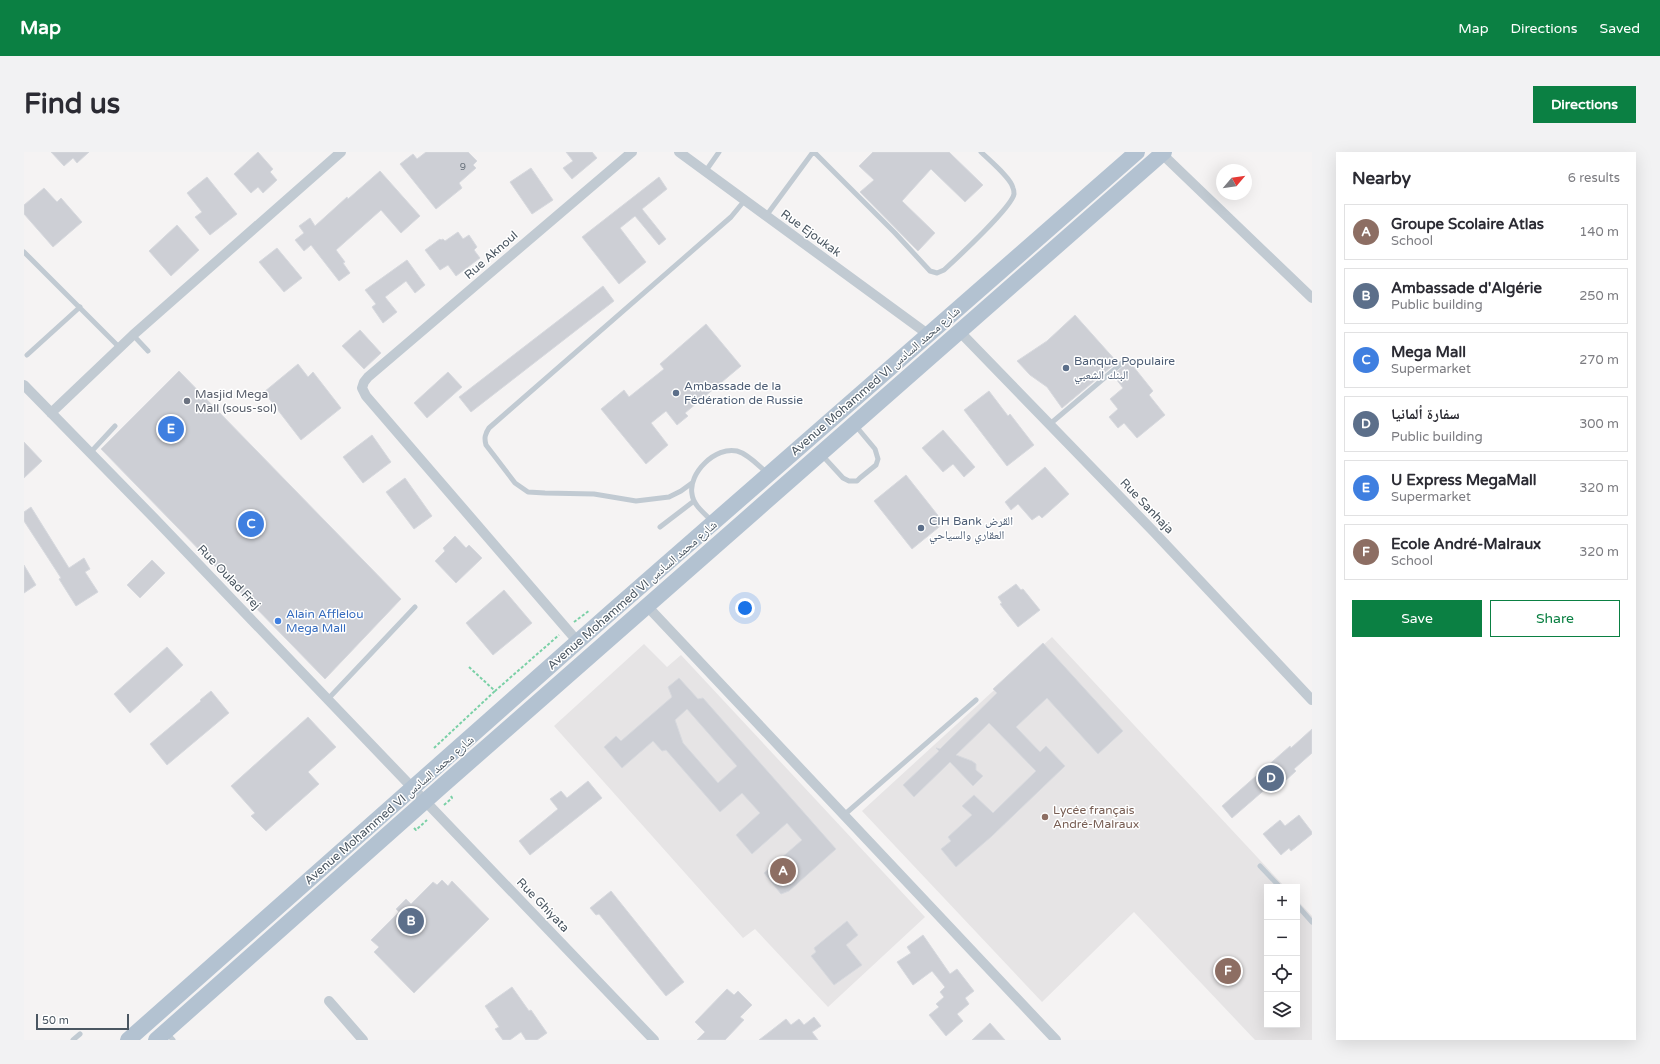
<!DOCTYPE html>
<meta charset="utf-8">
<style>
body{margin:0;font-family:"Varela Round","Noto Naskh Arabic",sans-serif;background:#f2f2f3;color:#2b2b33}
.controls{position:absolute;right:12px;bottom:12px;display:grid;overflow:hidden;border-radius:0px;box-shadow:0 4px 16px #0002}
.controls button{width:36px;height:36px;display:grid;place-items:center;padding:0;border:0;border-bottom:1px solid #e1e1e2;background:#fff;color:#2b2b33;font:20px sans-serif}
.compass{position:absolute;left:1192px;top:12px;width:36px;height:36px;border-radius:50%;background:#fff;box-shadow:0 4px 16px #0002;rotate:61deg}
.scale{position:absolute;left:12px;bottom:10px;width:93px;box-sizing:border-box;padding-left:4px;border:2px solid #4a5661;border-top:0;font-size:11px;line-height:14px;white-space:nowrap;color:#4a5661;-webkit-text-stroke:3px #fff;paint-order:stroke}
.you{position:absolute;left:721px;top:456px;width:14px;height:14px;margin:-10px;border:3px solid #fff;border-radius:50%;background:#1a73e8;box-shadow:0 0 0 6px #1a73e833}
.badge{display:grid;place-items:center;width:26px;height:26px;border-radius:50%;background:#0b8043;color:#fff;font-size:13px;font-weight:700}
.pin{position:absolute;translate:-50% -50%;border:2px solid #fff;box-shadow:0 1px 4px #0006}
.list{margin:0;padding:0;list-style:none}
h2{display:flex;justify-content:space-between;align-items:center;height:52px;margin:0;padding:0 16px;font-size:17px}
h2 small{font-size:13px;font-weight:400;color:#7c7c81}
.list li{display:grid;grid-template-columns:26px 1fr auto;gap:12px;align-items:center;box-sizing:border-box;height:56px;margin:0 8px 8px;padding:0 8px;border:1px solid #e1e1e2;border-radius:0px}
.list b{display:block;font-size:15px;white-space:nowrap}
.list p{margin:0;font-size:13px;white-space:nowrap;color:#7c7c81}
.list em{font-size:13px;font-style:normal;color:#7c7c81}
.actions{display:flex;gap:8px;padding:12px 16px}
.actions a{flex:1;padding:9px 0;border:1px solid #0b8043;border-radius:0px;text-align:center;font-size:14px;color:#0b8043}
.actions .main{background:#0b8043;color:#fff}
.icon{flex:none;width:22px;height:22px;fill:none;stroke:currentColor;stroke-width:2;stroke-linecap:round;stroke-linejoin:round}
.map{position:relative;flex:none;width:1288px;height:888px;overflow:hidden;border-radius:0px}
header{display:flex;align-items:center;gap:24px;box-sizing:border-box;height:56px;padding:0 20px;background:#0b8043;color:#fff}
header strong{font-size:19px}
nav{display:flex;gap:22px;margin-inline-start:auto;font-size:14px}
.intro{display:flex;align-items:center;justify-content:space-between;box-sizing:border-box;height:96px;padding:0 24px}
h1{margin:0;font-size:28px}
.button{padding:10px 18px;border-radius:0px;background:#0b8043;color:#fff;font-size:14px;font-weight:700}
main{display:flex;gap:24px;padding:0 24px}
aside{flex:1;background:#fff;border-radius:0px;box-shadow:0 4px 16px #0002}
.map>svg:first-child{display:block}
</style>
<header>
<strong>Map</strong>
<nav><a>Map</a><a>Directions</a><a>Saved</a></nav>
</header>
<div class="intro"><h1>Find us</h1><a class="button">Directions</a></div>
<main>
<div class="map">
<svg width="1288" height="888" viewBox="0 0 1288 888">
<rect width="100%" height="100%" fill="#f5f3f3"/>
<path fill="#e6e4e5" d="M1028,485L1261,735H1243V873H1273V748L1288,764V888H1231L1110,760L1018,850L838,659Z
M620,492L643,515L657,503L901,765L804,855L731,777L719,786L530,574Z"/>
<path fill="#cdcfd5" stroke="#d7d9de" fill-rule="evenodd" d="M27,0H65L53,11L49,6L40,14Z
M234,0L249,17L246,20L253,28L239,41L234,35L227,41L210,22Z
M402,0H444L453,9L449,13L452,16L435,31L438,36L412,57L376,12L389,2L393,7Z
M542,0H568L573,6L548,27L539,16L549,9Z
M849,0H925L959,33L941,50L907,17L878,49L911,81L894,99L836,40L850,28L835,14Z
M507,16L529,48L508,62L486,30Z
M356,19L396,64L377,81L357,58L312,98L321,110L319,111L326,121L315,129L287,93L280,99L271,88L280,81L275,74L286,66L291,74L323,45L324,47Z
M183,25L213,62L186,83L171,65L178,60L163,41Z
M635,25L643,37L618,57L642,87L635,93L611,64L596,76L622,110L595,132L558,85Z
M20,36L33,50L37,46L58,70L29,95L0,62V53Z
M153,73L175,98L147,124L125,99Z
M434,80L439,87L445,83L453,95L450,98L456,106L432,124L424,113L416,118L401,98L416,87L417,88L419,87L421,89Z
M253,96L278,126L260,140L235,110Z
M383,108L401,133L391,141L382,129L361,145L373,160L359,171L348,155L352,152L341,138Z
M579,134L590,149L447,260L435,245Z
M1051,163L1093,210L1038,256L1023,235L1006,223L993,209L1023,189Z
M682,172L717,214L661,261L664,264L653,273L642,259L627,271L644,293L622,312L577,257L600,238L605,245L640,217L636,212Z
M336,178L357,201L340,217L318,194Z
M1105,209L1129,239L1125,243L1141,263L1113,286L1100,271L1094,276L1085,265L1094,257L1086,247L1099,236L1089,223Z
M274,212L284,225L289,220L317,256L277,288L240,240Z
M155,219L377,447L301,527L77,297Z
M424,220L438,235L403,266L390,251Z
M965,239L984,264L986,262L1010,293L983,314L940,258Z
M919,278L951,315L940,325L929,312L919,320L898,296Z
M348,283L367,310L339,331L319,305Z
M0,290L18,309L0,326Z
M1021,315L1045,342L1018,366L1015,363L1008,368L994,352L987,358L981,350Z
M882,323L920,371L888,397L850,349Z
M381,326L408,364L390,377L362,340Z
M7,355L45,416L60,406L66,417L61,420L74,440L52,454L35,427L37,426L0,369V360Z
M431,384L442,396L445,393L458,406L432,431L411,409L421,399L419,396Z
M128,408L141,421L116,446L103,433Z
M0,413L12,433L0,441Z
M992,432L997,438L999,437L1016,458L994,475L976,452L978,451L974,445Z
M480,438L508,471L469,503L442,471Z
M1019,491L1099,579L1074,602L1023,546L992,575L1016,600L1022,594L1041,614L968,684L932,715L917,697L927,689L924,685L948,663L938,654L950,643L969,661L1012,619L965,571L932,603L948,609L952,612V618L959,624L949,634L926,610L890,645L879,633L915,599L912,596L916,597L973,541L969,537Z
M143,495L159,513L106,561L90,542Z
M655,526L674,547L679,546L812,697L765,739L757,742L740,721L778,688L763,671L728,702L712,683L736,661L718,641L696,660L642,598L638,599L629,589L598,616L580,595L592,584L597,589L648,545L644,535ZM663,557L713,614L694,631L659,591L651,568Z
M187,539L205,561L143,613L126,592L177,549L176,548Z
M284,565L312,595L284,620L295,632L242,679L227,664L231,661L207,634Z
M1288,577V601L1270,617L1272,619L1250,639L1245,634L1208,666L1198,654L1266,594L1267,596Z
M564,629L578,646L506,703L495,689L534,657L526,647L537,639L543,646Z
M1275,663L1288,680V682L1267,699L1265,696L1257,703L1239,682L1256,668L1261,674Z
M418,728L424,734L428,729L465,767L390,841L350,800L355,795L347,788L375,760L372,757L382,747L387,752L409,730L413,733Z
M587,739L660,830L642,844L575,762L572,763L566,756Z
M823,769L834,783L822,793L838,813L810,833L787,804L792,800L790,796Z
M899,783L926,822L933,817L950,839L941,846L945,852L933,862L939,869L922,884L905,863L915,855L912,852L920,845L916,840L921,835L908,819L889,833L873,810L887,801L883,795Z
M488,835L505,859L507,858L523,881L513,888H502L497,880L486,888H479L471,877L475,875L461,854Z
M703,837L710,843L714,839L728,853L716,865L720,868L701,888H673L681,880L671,870Z
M790,865L797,874L788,880L794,888H735L762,867L767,873L775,867L780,873Z
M966,871L981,888H948Z"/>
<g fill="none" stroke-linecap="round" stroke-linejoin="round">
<path stroke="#7ad0a6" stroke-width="2" stroke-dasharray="3 2" stroke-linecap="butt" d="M550,470L566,458
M445,515L471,539L535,483
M410,596L471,539
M420,653L428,646L427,644
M390,676L392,678L403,668"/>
<path stroke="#c1cad2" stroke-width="5" d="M790,0L871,81L906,119L913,121L920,118C932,107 988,55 990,42C990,40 990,38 989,36C987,26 965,8 957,0
M681,20L695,0
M742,64L789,0
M0,100L96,196
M109,183L124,199
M3,203L56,155
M1026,272L1098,211
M66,301L91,274
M797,302L819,326L825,329H833L836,326L852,313L854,307L851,297L831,273
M668,331L657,339L645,345L612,349L570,342L521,341L504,340L491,331L462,293C460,286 461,282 465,276L707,65L721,48
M688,369C681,362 669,353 668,342C664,321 692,294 713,299C724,302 734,313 742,320
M636,375L670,349
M304,547L391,455
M820,663L952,548
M1236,714L1256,735
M1273,753L1288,770
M142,880L149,888
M49,888L56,882"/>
<path stroke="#c1cad2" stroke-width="10" d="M655,0L905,183
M1138,2L1288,146
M936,180L1130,380L1288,548
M0,233L131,367L630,888
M27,261L109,183L317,0
M623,454L1032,888
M554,490L342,244L338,236L340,230L344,225L608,0
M305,849L339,888"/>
<path stroke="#b3c2d1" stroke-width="16" d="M104,888L586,461L1113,0
M132,888L418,634L1140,0"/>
</g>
<g fill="#5c6f8a" stroke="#fff" stroke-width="1.5">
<circle cx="1042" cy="216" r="4"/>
<circle cx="652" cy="241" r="4"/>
<circle cx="897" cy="376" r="4"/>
</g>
<circle fill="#6b7280" stroke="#fff" stroke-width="1.5" cx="163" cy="249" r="4"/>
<circle fill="#3f7fe0" stroke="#fff" stroke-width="1.5" cx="254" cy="469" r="4"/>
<circle fill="#8d6e63" stroke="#fff" stroke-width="1.5" cx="1021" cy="665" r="4"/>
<g text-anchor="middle" stroke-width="3" stroke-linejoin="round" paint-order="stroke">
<g font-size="10" fill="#6b747e">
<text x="439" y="18">9</text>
</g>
<g font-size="12" fill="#4a5661" stroke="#fff">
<text transform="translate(787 81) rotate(36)" y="4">Rue Ejoukak</text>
<text transform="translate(467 103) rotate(-41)" y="4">Rue Aknoul</text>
<text transform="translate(851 229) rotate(-41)" y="4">Avenue Mohammed VI شارع محمد السادس</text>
<text transform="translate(1123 354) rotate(46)" y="4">Rue Sanhaja</text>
<text transform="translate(205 425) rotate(46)" y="4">Rue Oulad Frej</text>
<text transform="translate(608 443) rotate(-41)" y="4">Avenue Mohammed VI شارع محمد السادس</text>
<text transform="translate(365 658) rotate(-41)" y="4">Avenue Mohammed VI شارع محمد السادس</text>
<text transform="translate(519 753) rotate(46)" y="4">Rue Ghiyata</text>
</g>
<g font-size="12" fill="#4e5e75" stroke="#fff" text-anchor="start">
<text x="1050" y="213">Banque Populaire<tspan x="1050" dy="14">البنك الشعبي</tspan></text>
<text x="660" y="238">Ambassade de la<tspan x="660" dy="14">Fédération de Russie</tspan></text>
<text x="905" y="373">CIH Bank القرض<tspan x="905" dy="14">العقاري والسياحي</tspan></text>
</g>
<g font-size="12" fill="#5b616d" stroke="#fff" text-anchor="start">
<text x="171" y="246">Masjid Mega<tspan x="171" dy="14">Mall (sous-sol)</tspan></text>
</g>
<g font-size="12" fill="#366cbe" stroke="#fff" text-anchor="start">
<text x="262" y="466">Alain Afflelou<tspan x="262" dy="14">Mega Mall</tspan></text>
</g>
<g font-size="12" fill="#785e54" stroke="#fff" text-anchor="start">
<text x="1029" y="662">Lycée français<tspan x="1029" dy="14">André-Malraux</tspan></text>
</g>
</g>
</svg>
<div class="controls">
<button>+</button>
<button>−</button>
<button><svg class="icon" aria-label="locate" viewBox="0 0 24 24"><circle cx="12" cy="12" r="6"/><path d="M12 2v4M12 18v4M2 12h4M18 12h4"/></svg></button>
<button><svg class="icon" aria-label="layers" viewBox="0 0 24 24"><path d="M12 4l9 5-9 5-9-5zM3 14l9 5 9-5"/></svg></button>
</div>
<svg class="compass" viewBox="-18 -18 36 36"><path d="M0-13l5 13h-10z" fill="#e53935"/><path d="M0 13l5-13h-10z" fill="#7c7c81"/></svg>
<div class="scale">50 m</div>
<div class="you"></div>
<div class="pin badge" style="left:759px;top:719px;background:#8d6e63">A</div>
<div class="pin badge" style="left:387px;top:769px;background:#5c6f8a">B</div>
<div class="pin badge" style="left:227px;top:372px;background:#3f7fe0">C</div>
<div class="pin badge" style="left:1247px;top:626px;background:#5c6f8a">D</div>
<div class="pin badge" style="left:147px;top:277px;background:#3f7fe0">E</div>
<div class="pin badge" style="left:1204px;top:819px;background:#8d6e63">F</div>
</div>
<aside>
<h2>Nearby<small>6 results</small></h2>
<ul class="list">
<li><span class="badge" style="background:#8d6e63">A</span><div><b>Groupe Scolaire Atlas</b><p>School</p></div><em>140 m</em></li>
<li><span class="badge" style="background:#5c6f8a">B</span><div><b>Ambassade d'Algérie</b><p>Public building</p></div><em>250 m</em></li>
<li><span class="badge" style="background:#3f7fe0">C</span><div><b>Mega Mall</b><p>Supermarket</p></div><em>270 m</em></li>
<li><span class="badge" style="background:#5c6f8a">D</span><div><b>سفارة ألمانيا</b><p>Public building</p></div><em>300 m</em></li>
<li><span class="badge" style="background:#3f7fe0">E</span><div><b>U Express MegaMall</b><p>Supermarket</p></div><em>320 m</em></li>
<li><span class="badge" style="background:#8d6e63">F</span><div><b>Ecole André-Malraux</b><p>School</p></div><em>320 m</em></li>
</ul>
<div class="actions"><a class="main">Save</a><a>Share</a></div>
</aside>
</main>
